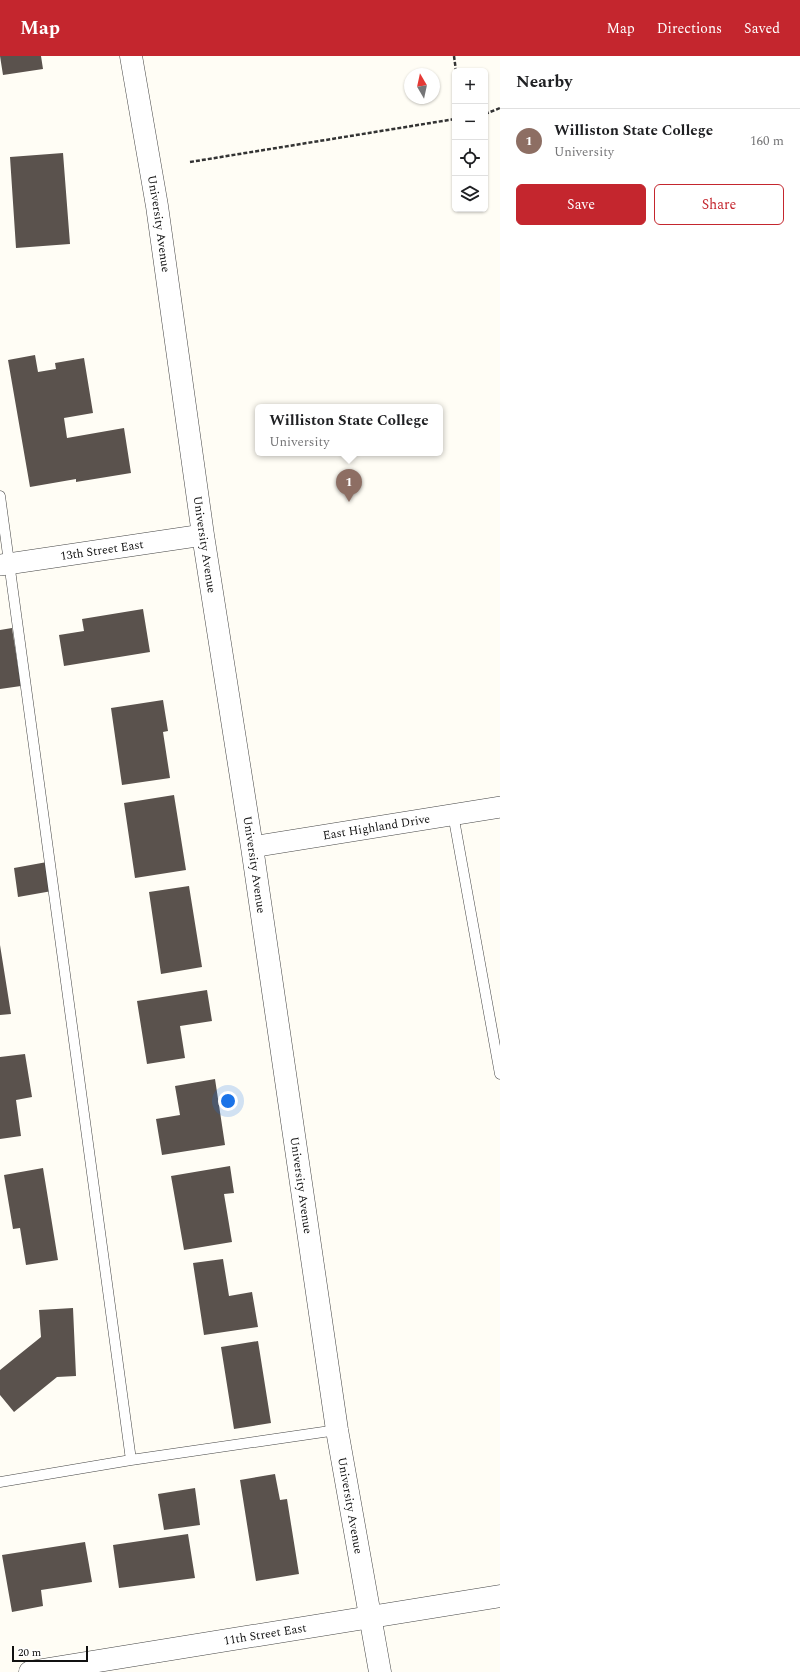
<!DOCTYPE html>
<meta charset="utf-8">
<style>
body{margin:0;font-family:Spectral,serif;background:#f2f2f2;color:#202124}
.controls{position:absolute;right:12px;top:12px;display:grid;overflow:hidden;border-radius:6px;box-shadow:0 1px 3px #0004}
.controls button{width:36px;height:36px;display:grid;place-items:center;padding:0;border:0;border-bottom:1px solid #e0e0e0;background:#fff;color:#202124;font:20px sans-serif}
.compass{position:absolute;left:404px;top:12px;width:36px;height:36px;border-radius:50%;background:#fff;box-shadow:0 1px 3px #0004;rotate:351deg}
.scale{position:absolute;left:12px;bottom:10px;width:76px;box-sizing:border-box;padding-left:4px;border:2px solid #111;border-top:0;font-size:11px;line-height:14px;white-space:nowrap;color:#111;-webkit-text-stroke:3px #fff;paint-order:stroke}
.you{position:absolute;left:228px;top:1045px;width:14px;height:14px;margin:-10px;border:3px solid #fff;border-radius:50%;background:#1a73e8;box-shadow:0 0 0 6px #1a73e833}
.badge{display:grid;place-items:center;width:26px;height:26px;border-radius:50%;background:#c4262e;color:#fff;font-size:13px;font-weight:700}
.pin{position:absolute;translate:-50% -33px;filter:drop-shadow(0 1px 2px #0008)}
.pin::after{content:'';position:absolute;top:21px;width:14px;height:12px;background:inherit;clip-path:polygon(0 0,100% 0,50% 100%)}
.popup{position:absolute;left:255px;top:348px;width:188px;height:52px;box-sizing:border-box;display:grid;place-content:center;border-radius:6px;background:#fff;filter:drop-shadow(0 1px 3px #0005);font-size:13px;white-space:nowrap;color:#757577}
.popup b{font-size:15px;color:#202124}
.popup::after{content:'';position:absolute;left:50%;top:100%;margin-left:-8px;border:8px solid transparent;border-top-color:#fff}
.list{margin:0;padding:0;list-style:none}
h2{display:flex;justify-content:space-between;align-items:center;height:52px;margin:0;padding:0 16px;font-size:17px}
h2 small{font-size:13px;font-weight:400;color:#757577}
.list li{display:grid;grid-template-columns:26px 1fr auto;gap:12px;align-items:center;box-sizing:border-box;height:64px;padding:0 16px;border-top:1px solid #e0e0e0}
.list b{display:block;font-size:15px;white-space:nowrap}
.list p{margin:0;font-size:13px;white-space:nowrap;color:#757577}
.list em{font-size:13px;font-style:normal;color:#757577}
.actions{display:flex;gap:8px;padding:12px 16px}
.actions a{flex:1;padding:9px 0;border:1px solid #c4262e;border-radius:6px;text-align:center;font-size:14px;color:#c4262e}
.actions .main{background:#c4262e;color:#fff}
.icon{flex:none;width:22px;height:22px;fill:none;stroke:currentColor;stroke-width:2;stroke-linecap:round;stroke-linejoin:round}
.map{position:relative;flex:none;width:500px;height:1616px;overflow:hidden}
header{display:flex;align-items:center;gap:24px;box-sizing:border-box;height:56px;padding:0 20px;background:#c4262e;color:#fff}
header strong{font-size:19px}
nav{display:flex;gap:22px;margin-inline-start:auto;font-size:14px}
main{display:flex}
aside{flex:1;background:#fff}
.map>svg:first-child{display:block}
</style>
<header>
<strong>Map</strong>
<nav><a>Map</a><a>Directions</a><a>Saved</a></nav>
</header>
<main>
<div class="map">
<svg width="500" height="1616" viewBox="0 0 500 1616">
<rect width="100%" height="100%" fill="#fffdf5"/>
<path fill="#5a524d" d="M0,0H41L43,13L3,19Z
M63,97L70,188L16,192L10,101Z
M35,299L38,316L56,313L55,307L84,302L93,357L64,362L67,382L124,372L131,417L76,426V423L30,431L8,304Z
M143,553L150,596L64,610L59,579L84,575L82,563Z
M12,572L21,630L0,633V574Z
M163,644L168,675L163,676L170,722L122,729L111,652Z
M174,739L186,814L135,822L124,747Z
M47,806L52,835L18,841L14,812Z
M189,830L202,911L161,918L149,836Z
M0,889L11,958L0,959Z
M207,934L212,965L180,970L185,1002L147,1008L137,945Z
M25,998L32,1041L16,1044L21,1080L0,1083V1001Z
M215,1023L225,1089L162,1099L156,1063L180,1059L175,1030Z
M230,1110L234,1137L224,1138L232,1186L184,1194L171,1120Z
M43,1112L58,1204L26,1209L20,1172L13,1173L4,1119Z
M223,1203L229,1240L252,1236L258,1271L204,1279L193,1207Z
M73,1252L76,1320L57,1321L14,1356L0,1339V1314L41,1281L39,1254Z
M258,1285L271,1367L234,1373L221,1291Z
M275,1418L280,1444L287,1443L299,1518L256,1525L240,1424Z
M195,1432L200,1469L164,1474L158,1438Z
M188,1478L195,1522L119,1532L113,1489Z
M85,1486L92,1526L41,1534L43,1550L12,1556L2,1499Z"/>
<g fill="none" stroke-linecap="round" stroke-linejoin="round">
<defs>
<path id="service" d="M0,440L131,1404
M453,758L500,1018
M0,1426L131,1404L337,1374"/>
<g id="minor">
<path id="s1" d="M0,509L203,479"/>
<path id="s2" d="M252,791L500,751"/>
</g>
<g id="tertiary">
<path id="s3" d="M131,0L157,150L203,479L252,791L337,1374L380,1616"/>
<path id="s4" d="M30,1616L500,1540"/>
</g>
</defs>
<use href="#service" stroke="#444" stroke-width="11"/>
<use href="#minor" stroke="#444" stroke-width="22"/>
<use href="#tertiary" stroke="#444" stroke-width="23"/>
<path stroke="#333" stroke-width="2.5" stroke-dasharray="4 2" stroke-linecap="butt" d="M454,0L456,15
M485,58L500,52
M190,106L455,63"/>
<use href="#service" stroke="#fff" stroke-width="10"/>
<use href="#minor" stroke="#fff" stroke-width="21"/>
<use href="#tertiary" stroke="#fff" stroke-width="22"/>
</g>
<g text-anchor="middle" stroke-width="4" stroke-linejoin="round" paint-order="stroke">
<g font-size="12" fill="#111" stroke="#fff">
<text dy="4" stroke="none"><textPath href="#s3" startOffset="170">University Avenue</textPath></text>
<text dy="4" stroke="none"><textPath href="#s3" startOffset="494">University Avenue</textPath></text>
<text dy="4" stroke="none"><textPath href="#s1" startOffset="103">13th Street East</textPath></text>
<text dy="4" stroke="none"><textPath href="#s2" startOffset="126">East Highland Drive</textPath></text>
<text dy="4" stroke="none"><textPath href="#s3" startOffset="818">University Avenue</textPath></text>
<text dy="4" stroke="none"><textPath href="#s3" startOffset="1142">University Avenue</textPath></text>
<text dy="4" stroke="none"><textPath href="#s3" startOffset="1466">University Avenue</textPath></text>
<text dy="4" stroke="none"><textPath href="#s4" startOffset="238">11th Street East</textPath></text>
</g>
</g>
</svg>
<div class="controls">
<button>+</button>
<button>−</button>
<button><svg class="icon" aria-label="locate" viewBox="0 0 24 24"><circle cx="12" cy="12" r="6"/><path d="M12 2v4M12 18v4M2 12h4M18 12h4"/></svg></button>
<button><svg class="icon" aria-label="layers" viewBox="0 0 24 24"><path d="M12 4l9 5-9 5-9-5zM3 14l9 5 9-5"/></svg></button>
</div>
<svg class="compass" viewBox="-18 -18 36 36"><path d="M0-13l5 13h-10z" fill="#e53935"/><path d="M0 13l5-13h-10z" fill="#757577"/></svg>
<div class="scale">20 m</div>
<div class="you"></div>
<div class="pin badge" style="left:349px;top:446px;background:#8d6e63">1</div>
<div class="popup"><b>Williston State College</b>University</div>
</div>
<aside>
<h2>Nearby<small></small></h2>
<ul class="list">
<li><span class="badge" style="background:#8d6e63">1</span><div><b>Williston State College</b><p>University</p></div><em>160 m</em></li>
</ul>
<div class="actions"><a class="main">Save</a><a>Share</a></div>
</aside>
</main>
